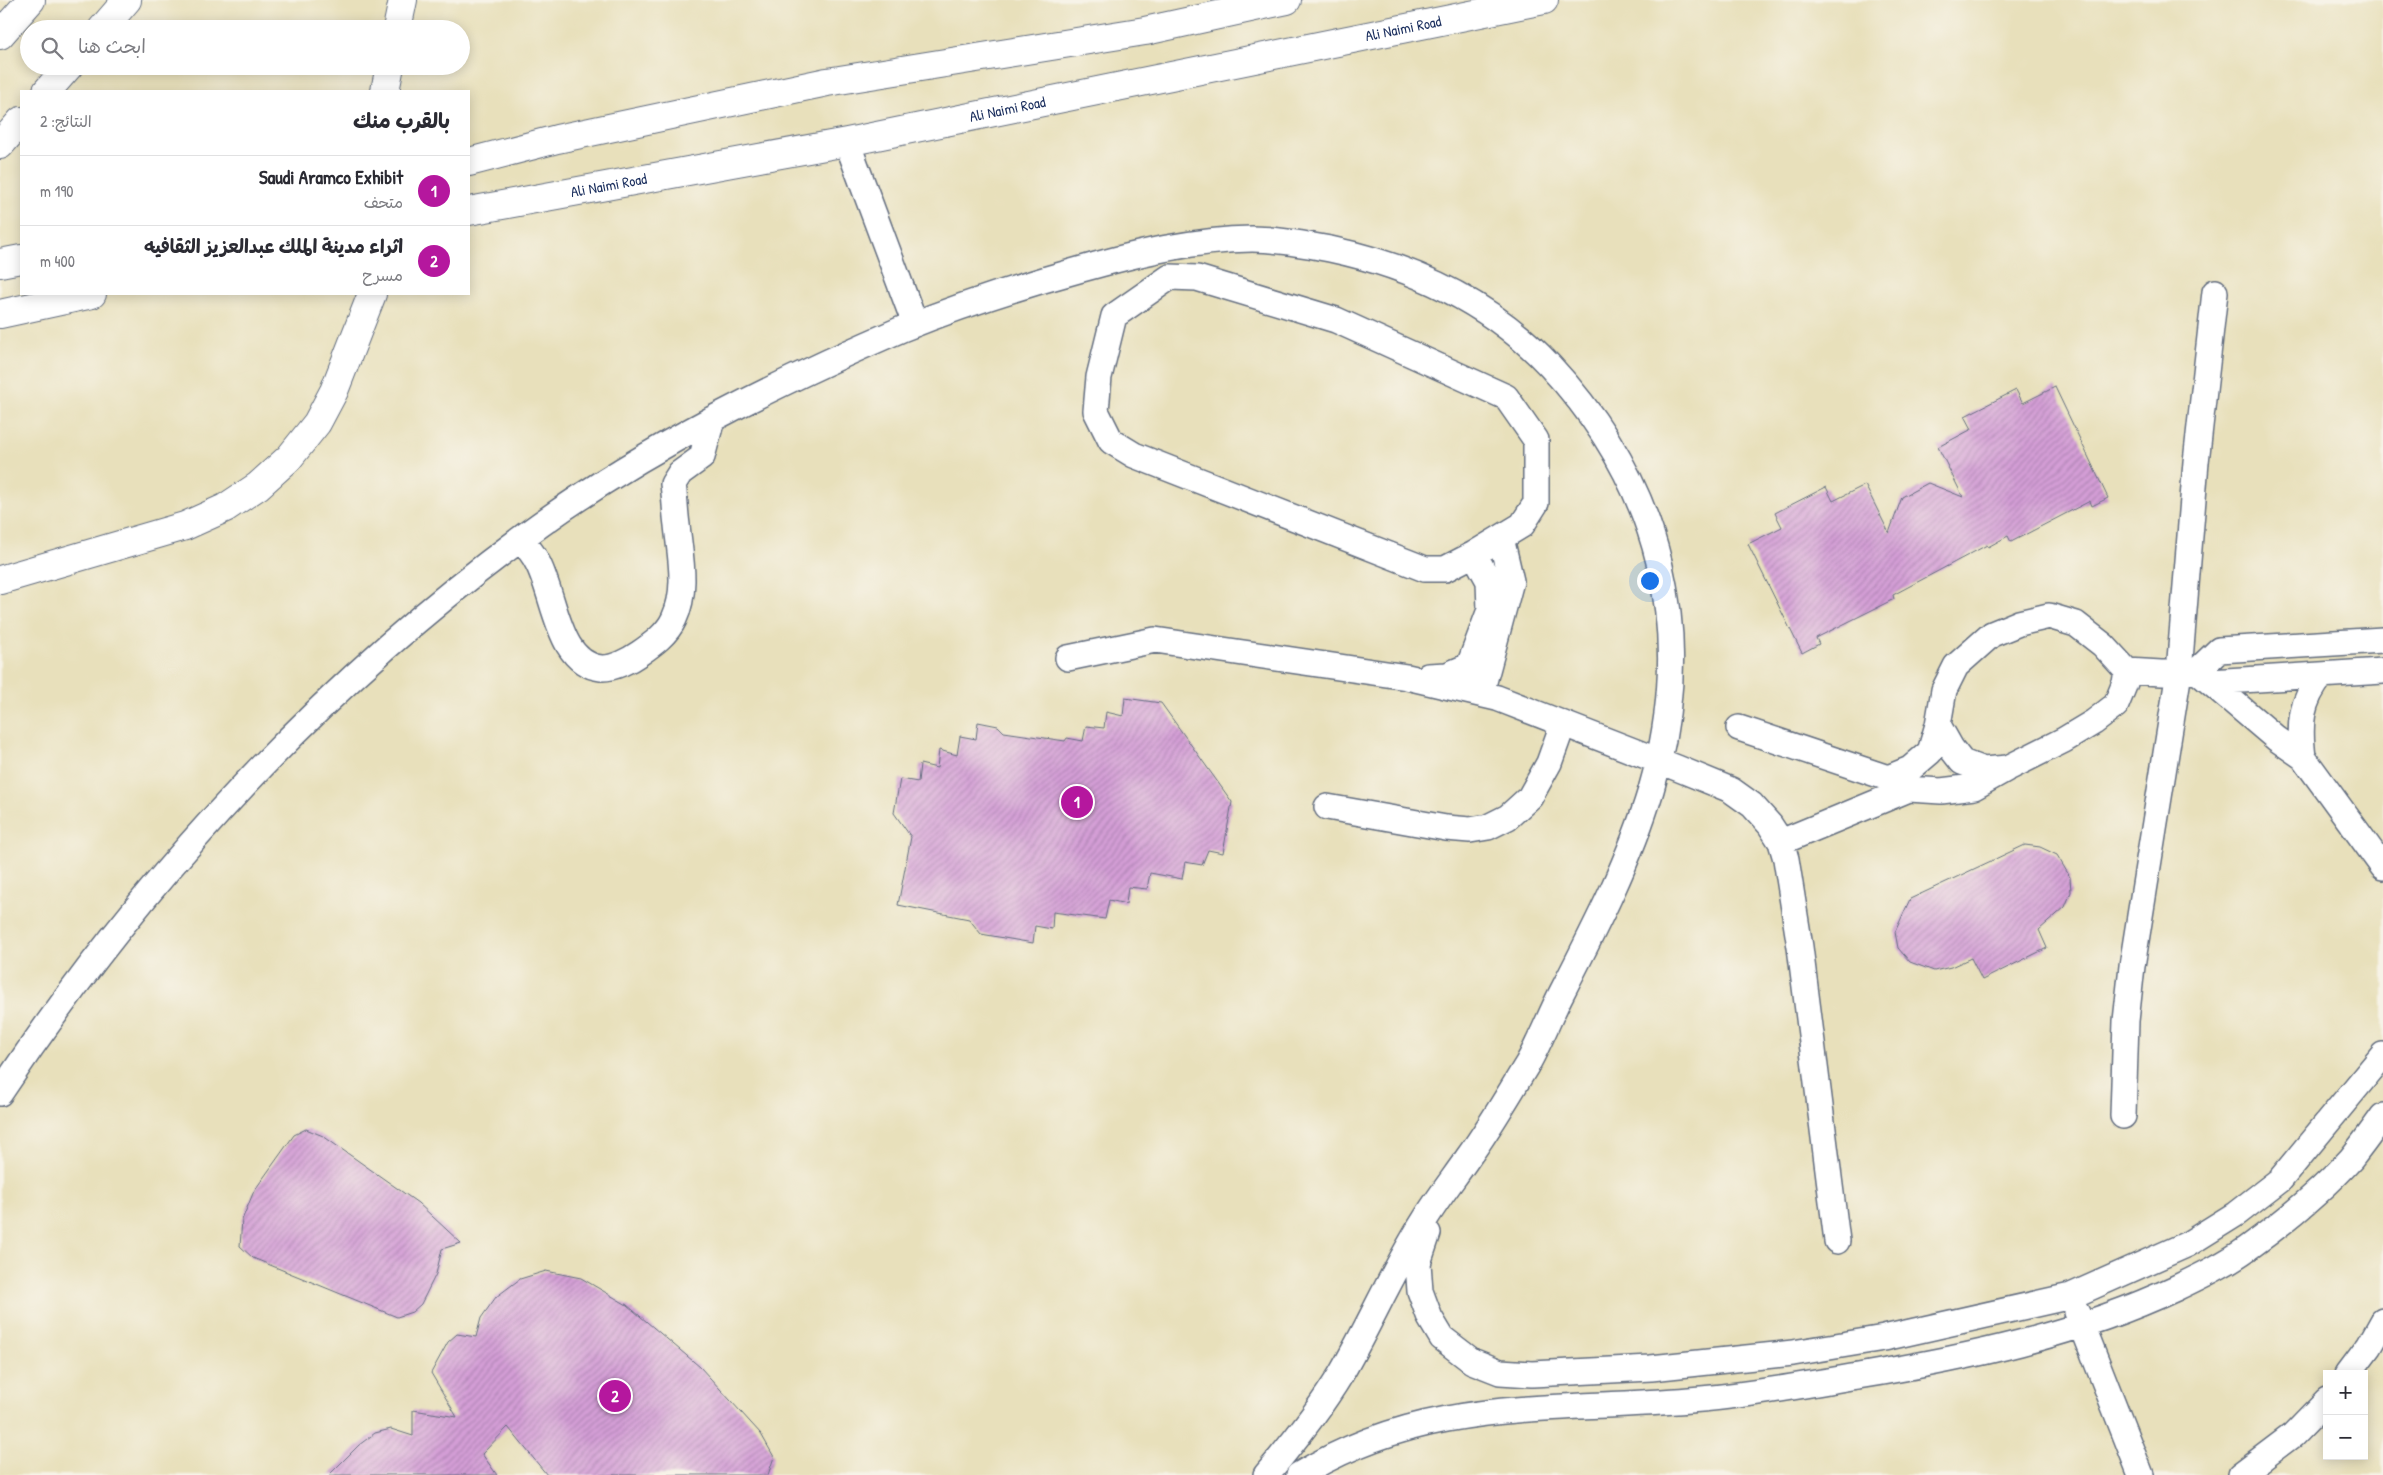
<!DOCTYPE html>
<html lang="ar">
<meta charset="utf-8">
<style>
body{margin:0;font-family:"Patrick Hand","Playpen Sans Arabic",sans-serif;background:#f7f7f7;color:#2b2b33;direction:rtl}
.controls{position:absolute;right:15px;bottom:15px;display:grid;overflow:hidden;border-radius:0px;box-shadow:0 2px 12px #0003}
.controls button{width:45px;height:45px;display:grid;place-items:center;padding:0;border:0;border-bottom:1px solid #e1e1e2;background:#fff;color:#2b2b33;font:25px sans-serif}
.you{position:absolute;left:1649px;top:580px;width:18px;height:18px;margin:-12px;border:4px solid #fff;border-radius:50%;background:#1a73e8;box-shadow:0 0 0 8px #1a73e833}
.badge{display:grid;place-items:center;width:32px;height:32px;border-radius:50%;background:#b5179e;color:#fff;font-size:16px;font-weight:700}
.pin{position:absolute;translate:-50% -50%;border:2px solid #fff;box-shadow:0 1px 5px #0006}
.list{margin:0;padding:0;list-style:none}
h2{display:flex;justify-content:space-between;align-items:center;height:65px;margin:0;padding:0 20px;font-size:21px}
h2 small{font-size:16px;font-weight:400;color:#7c7c81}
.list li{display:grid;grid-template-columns:32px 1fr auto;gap:15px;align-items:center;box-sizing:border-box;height:70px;padding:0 20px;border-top:1px solid #e1e1e2}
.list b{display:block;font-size:19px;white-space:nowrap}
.list p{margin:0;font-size:16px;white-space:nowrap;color:#7c7c81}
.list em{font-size:16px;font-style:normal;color:#7c7c81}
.icon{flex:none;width:28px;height:28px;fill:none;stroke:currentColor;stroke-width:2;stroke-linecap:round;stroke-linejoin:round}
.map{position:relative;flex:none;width:2383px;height:1475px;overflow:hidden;direction:ltr}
.search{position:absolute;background:#fff;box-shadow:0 2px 12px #0003;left:20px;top:20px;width:450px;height:55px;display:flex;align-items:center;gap:12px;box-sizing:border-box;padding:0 18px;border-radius:28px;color:#7c7c81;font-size:19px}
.panel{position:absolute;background:#fff;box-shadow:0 2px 12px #0003;left:20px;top:90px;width:450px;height:205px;border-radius:0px;direction:rtl}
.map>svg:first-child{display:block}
</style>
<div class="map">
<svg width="2383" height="1475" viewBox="0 0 2383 1475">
<defs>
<pattern id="building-hatch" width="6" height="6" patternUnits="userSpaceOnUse" patternTransform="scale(1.25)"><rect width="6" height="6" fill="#d49ed6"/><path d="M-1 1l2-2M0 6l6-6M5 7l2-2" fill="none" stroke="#ab81b1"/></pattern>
</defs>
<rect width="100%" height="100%" fill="#f7f3e8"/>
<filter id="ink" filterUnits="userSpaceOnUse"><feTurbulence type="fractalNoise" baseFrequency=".02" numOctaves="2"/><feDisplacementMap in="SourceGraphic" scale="10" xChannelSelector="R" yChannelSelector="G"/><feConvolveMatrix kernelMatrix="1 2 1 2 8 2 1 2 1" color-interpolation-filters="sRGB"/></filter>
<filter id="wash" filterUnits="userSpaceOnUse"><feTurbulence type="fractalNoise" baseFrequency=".0096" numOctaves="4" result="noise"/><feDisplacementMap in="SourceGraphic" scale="20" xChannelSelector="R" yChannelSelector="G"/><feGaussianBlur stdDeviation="1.12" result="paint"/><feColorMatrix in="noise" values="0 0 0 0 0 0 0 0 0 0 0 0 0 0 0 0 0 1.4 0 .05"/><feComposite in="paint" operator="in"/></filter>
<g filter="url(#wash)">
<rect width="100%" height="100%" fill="#e8e0bb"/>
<g id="blocks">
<path fill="url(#building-hatch)" d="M2055,387L2108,498L2092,506L2090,501L2011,542L2008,536L1988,547L1987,545L1893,595L1894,599L1816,638L1819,644L1802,653L1748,544L1782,527L1775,513L1826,487L1833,501L1865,485L1889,533L1902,497L1928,483L1963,497L1938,447L1972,429L1965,416L2016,390L2023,403Z
M1125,698L1161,703L1232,802L1223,853L1208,850L1202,865L1185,862L1182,879L1150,873L1147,889L1128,887L1126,904L1109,900L1105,919L1053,912L1052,929L1035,926L1033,943L981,934L969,919L898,905L911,837L894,813L900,779L918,782L920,764L937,768L939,750L957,755L960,736L976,739L978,722L998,726L1004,732L1065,741L1067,738L1083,741L1086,726L1104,728L1106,712L1123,716Z
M2025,845L2040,847L2057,855L2070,877L2071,892L2065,907L2039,930L2047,948L1982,980L1971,958L1951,967L1934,971L1910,962L1898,948L1895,932L1910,899Z
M306,1129L323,1136L418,1203L461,1243L442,1249L436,1274L421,1304L412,1312L397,1317L253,1258L240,1246L242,1220L254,1191L294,1135Z
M546,1271L581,1278L627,1305L700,1367L761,1434L774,1457L768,1475H547L508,1427L482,1454L497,1475H329L359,1445L375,1433L391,1429L413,1436V1410L457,1417L431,1373L448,1342L457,1334L476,1337L481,1318L496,1297L520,1279Z"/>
</g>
</g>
<g filter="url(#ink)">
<use href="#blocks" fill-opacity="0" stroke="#636d7f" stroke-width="1"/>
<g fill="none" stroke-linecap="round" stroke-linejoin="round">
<defs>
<path id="minor" d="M847,142L915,324
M1170,277L1197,278L1336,320L1506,397L1536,440V503L1522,525L1474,554L1445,569H1425L1134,455L1111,441L1096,411L1099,377L1114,316Z
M519,541C558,563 547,662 601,668C613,669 630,660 640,653C653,644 667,634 674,619C688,589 680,556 677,525C675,511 675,498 673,484L680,473L702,457L712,419
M1068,658L1155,640L1407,677L1497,698L1677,768L1731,790L1752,805L1770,825L1781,842L1786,859L1800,947L1837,1241
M2127,671L2125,683L2116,705L2094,722L2064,740L2008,768L1983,770L1962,762L1951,748L1938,725L1944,690L1956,666L1992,634L2019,623L2049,616L2076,624L2103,645L2127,671L2161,673L2197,671L2219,650L2383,640
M2197,671L2277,739L2303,757L2383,867
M1428,676L1447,675L1469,666L1490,610L1489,581L1474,554
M2210,682L2383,671
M1481,693L1511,581L1501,538
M1739,728L1888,778L1909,789L1941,791L1974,787L2006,769
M2303,757C2299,724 2300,702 2322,675
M1888,778L1910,769L1930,752L1938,725
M1327,807L1446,828L1470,830L1488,827L1508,817L1530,797L1549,763L1563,724
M1781,842L1909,789
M0,1093C144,876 329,676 541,524C653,444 777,383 902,329C961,305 1020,286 1082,269C1138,253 1193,240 1252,239C1278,239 1305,244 1330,249C1415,267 1490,302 1550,366C1661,485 1697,632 1651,790C1630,860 1596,926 1562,992C1550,1015 1541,1040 1528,1063C1509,1094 1490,1127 1469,1156C1454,1178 1438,1198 1424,1221C1393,1270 1370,1324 1341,1374C1320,1409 1292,1444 1266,1475
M2123,1116L2126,1021L2132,966L2179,672L2196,462L2215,292
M1428,1233L1418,1263L1420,1291L1430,1318L1442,1338L1472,1361L1500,1372L1532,1374L1651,1368L1793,1353L1884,1338L2071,1296L2188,1244L2236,1214L2280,1180L2383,1055
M2077,1312L2141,1475
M2348,1374L2369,1346L2383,1321
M1299,1475C1427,1397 1547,1412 1689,1400C1746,1396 1802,1385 1858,1376C1967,1358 2076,1335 2176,1288C2201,1276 2226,1264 2248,1248C2284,1222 2321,1192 2351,1159C2362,1145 2373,1130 2383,1116
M2240,1475L2293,1435L2327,1400"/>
<g id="major">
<path d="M397,29L403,0"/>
<path d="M385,91L390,66"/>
<path d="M469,162L557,139L827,82L1145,31L1287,0"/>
<path id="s1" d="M469,211L847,142L1544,0"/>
<path d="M0,263L21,259"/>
<path d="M0,314L92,294"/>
<path d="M0,580L185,526L225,508L258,486L289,458L317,423L334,391L372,294"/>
</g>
<path id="highway" d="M102,29L127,0
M0,35L31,0
M47,91L69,66
M0,145L21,121"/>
</defs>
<use href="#minor" stroke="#636d7f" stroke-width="28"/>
<use href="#major" stroke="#636d7f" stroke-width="30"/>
<use href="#highway" stroke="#636d7f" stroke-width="30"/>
<use href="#minor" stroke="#fff" stroke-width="25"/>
<use href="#major" stroke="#fff" stroke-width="28"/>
<use href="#highway" stroke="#fff" stroke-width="28"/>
</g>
</g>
<g text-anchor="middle" stroke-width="4.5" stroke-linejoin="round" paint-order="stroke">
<g font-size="15" fill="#1b2f5e" stroke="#f7f3e8">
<text dy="5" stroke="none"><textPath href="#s1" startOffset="952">Ali Naimi Road</textPath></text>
<text dy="5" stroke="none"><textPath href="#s1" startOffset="548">Ali Naimi Road</textPath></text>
<text dy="5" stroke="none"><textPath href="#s1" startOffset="142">Ali Naimi Road</textPath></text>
</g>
</g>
</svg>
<div class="controls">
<button>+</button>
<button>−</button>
</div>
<div class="you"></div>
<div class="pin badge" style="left:1077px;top:802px">1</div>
<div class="pin badge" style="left:615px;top:1396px">2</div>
<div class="search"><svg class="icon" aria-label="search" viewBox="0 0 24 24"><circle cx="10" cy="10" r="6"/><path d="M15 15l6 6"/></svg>ابحث هنا</div>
<section class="panel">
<h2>بالقرب منك<small>النتائج: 2</small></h2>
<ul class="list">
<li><span class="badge">1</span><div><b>Saudi Aramco Exhibit</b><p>متحف</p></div><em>190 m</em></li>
<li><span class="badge">2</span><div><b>اثراء مدينة الملك عبدالعزيز الثقافيه</b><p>مسرح</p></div><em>400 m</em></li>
</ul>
</section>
</div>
